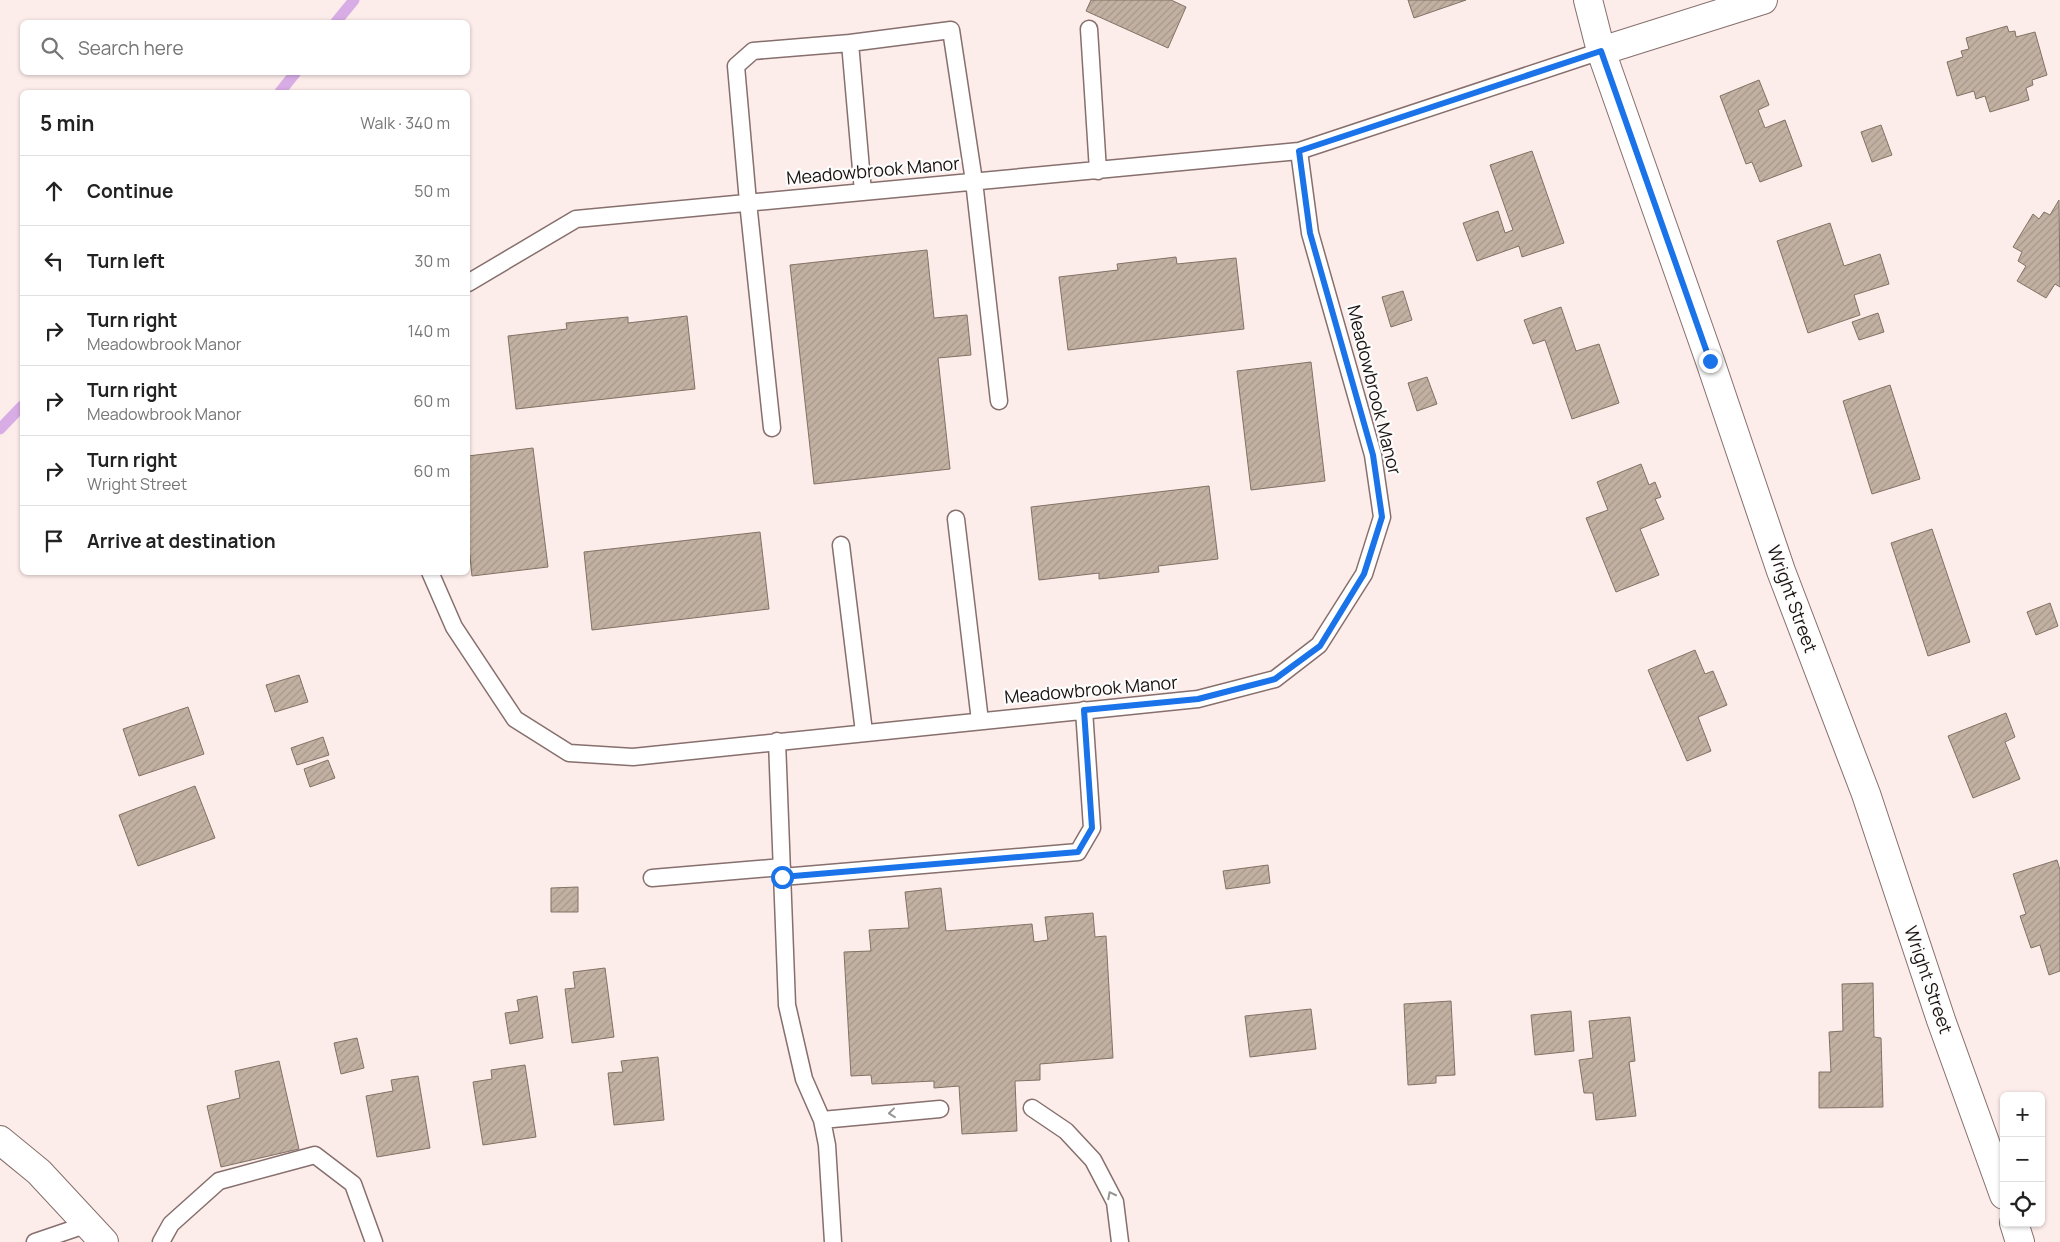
<!DOCTYPE html>
<meta charset="utf-8">
<style>
body{margin:0;font-family:Manrope,sans-serif;background:#f6f6f6;color:#222}
.controls{position:absolute;right:15px;bottom:15px;display:grid;overflow:hidden;border-radius:8px;box-shadow:0 1px 4px #0004}
.controls button{width:45px;height:45px;display:grid;place-items:center;padding:0;border:0;border-bottom:1px solid #e0e0e0;background:#fff;color:#222;font:25px sans-serif}
.stop{position:absolute;width:15px;height:15px;margin:-11px;border:4px solid #1a73e8;border-radius:50%;background:#fff}
.stop.end{background:#1a73e8;border-color:#fff;box-shadow:0 1px 5px #0008}
.list{margin:0;padding:0;list-style:none}
h2{display:flex;justify-content:space-between;align-items:center;height:65px;margin:0;padding:0 20px;font-size:21px}
h2 small{font-size:16px;font-weight:400;color:#767676}
.list li{display:grid;grid-template-columns:32px 1fr auto;gap:15px;align-items:center;box-sizing:border-box;height:70px;padding:0 20px;border-top:1px solid #e0e0e0}
.list b{display:block;font-size:19px;white-space:nowrap}
.list p{margin:0;font-size:16px;white-space:nowrap;color:#767676}
.list em{font-size:16px;font-style:normal;color:#767676}
.icon{flex:none;width:28px;height:28px;fill:none;stroke:currentColor;stroke-width:2;stroke-linecap:round;stroke-linejoin:round}
.map{position:relative;flex:none;width:2060px;height:1242px;overflow:hidden}
.search{position:absolute;background:#fff;box-shadow:0 1px 4px #0004;left:20px;top:20px;width:450px;height:55px;display:flex;align-items:center;gap:12px;box-sizing:border-box;padding:0 18px;border-radius:8px;color:#767676;font-size:19px}
.panel{position:absolute;background:#fff;box-shadow:0 1px 4px #0004;left:20px;top:90px;width:450px;height:485px;border-radius:8px}
.map>svg:first-child{display:block}
</style>
<div class="map">
<svg width="2060" height="1242" viewBox="0 0 2060 1242">
<defs>
<pattern id="building-hatch" width="6" height="6" patternUnits="userSpaceOnUse" patternTransform="scale(1.25)"><rect width="6" height="6" fill="#c2b1a2"/><path d="M-1 1l2-2M0 6l6-6M5 7l2-2" fill="none" stroke="#a6978a"/></pattern>
</defs>
<rect width="100%" height="100%" fill="#fcecea"/>
<g fill="none" stroke-linecap="round" stroke-linejoin="round">
<path stroke="#d8ade5" stroke-width="11" d="M336,22L354,0
M280,92L296,72
M0,429L22,406"/>
</g>
<path fill="url(#building-hatch)" stroke="#817264" d="M1091,0H1171L1186,7L1168,48L1086,11Z
M1408,0H1466L1414,18Z
M2007,26L2009,32L2015,31L2016,37L2035,32L2047,75L2032,80L2033,85L2026,88L2029,100L1990,112L1985,96L1976,99L1974,91L1957,96L1947,62L1963,57L1961,51L1969,49L1966,38Z
M1759,80L1769,105L1758,110L1765,128L1785,120L1802,166L1760,182L1752,162L1746,164L1720,96Z
M1881,125L1892,155L1872,162L1861,132Z
M1532,151L1564,243L1522,257L1519,246L1477,261L1463,223L1498,211L1505,233L1513,230L1490,165Z
M2059,200L2060,287L2055,284L2046,298L2017,281L2026,266L2018,261L2022,252L2013,247L2033,214L2039,219L2044,212L2050,215Z
M1830,223L1844,266L1880,254L1889,284L1854,295L1860,315L1808,333L1777,241Z
M927,250L934,318L967,315L971,355L938,358L950,469L814,484L790,265Z
M1176,257L1177,264L1236,258L1244,329L1068,350L1059,277L1118,270L1117,264Z
M1403,291L1412,320L1391,327L1382,297Z
M1561,307L1576,351L1599,344L1619,403L1572,419L1545,340L1533,344L1524,320Z
M1878,313L1884,332L1859,340L1852,322Z
M687,316L695,389L516,409L508,336L567,329L566,323L628,317V323Z
M1311,362L1325,481L1251,490L1237,371Z
M1427,377L1437,404L1417,411L1408,383Z
M1890,385L1920,479L1872,494L1843,401Z
M533,448L548,567L472,576L468,537V456Z
M1641,464L1649,485L1655,482L1661,497L1655,499L1664,519L1640,529L1659,575L1616,592L1586,518L1608,510L1597,482Z
M1209,486L1218,559L1158,566L1159,572L1099,579V573L1039,580L1031,507Z
M1932,529L1970,642L1928,656L1891,543Z
M760,532L769,609L592,630L584,552Z
M2050,603L2058,626L2036,635L2027,612Z
M1695,650L1705,674L1713,671L1727,705L1698,717L1711,751L1687,761L1648,670Z
M299,675L308,702L275,712L266,685Z
M188,707L204,754L139,776L123,729Z
M2006,713L2015,737L2005,742L2020,779L1973,798L1948,736Z
M323,737L329,755L297,765L291,748Z
M328,760L335,778L310,787L304,769Z
M195,786L215,838L138,866L119,815Z
M2057,860L2060,870V971L2049,975L2040,945L2031,948L2020,916L2026,914L2013,874Z
M1268,865L1270,883L1226,889L1223,871Z
M578,887V912H551V888Z
M941,888L946,931L1032,924L1034,942L1048,940L1045,917L1093,913L1095,937L1106,936L1113,1058L1040,1064V1080L1015,1081L1017,1131L962,1134L959,1086L934,1088V1081L872,1084L871,1075L851,1076L844,952L871,951L869,930L909,928L905,892Z
M605,968L614,1037L572,1043L565,989L575,988L573,972Z
M1873,983L1874,1037L1881,1038L1883,1107L1819,1108V1072H1831L1829,1032L1843,1031L1842,984Z
M537,996L543,1038L510,1044L505,1013L519,1011L517,1000Z
M1451,1001L1455,1075L1436,1076V1083L1408,1085L1404,1004Z
M1311,1009L1316,1049L1250,1057L1245,1016Z
M1571,1011L1574,1051L1535,1055L1531,1015Z
M1630,1017L1635,1061L1629,1062L1636,1116L1596,1120L1593,1093H1584L1579,1060L1593,1058L1589,1021Z
M357,1038L364,1068L341,1074L334,1043Z
M658,1057L664,1120L614,1125L608,1073L623,1072L621,1061Z
M279,1061L299,1149L221,1167L207,1106L240,1098L235,1071Z
M525,1065L536,1137L483,1145L473,1082L492,1079L491,1070Z
M418,1076L430,1148L377,1157L366,1096L393,1091L391,1080Z"/>
<g fill="none" stroke-linecap="round" stroke-linejoin="round">
<defs>
<path id="lane" d="M1089,29L1098,171
M863,192L850,43L951,30L974,181L999,401
M468,283L576,219L1299,151L1601,51
M772,428L748,202L736,66L753,51L850,43
M956,519L980,721
M841,545L864,732
M430,572L454,627L515,719L569,753L633,757L1198,699L1275,679L1319,645L1364,574L1382,517L1373,455L1310,233L1299,151
M777,741L787,1005L804,1079L822,1120L827,1145L833,1242
M782,877L1078,852L1092,828L1084,710
M652,878L782,867
M1032,1108L1066,1131L1093,1160L1115,1202L1120,1242
M822,1120L940,1109
M35,1242L88,1224
M161,1242L171,1224L219,1181L315,1155L353,1184L374,1242"/>
<path id="street" d="M1588,0L1601,51L1710,361L1781,571L1866,794L1941,1020L2004,1195
M1601,51L1763,0
M2014,1223L2020,1242"/>
<path id="secondary" d="M0,1140L39,1172L104,1242"/>
</defs>
<use href="#lane" stroke="#866f6c" stroke-width="19"/>
<use href="#street" stroke="#866f6c" stroke-width="30"/>
<use href="#secondary" stroke="#866f6c" stroke-width="30"/>
<use href="#lane" stroke="#fff" stroke-width="16"/>
<use href="#street" stroke="#fff" stroke-width="28"/>
<use href="#secondary" stroke="#fff" stroke-width="28"/>
</g>
<defs><path id="oneway-chevron" d="M-2-3.5L2.5 0L-2 3.5" fill="none" stroke-width="1.6" stroke-linecap="round" stroke-linejoin="round" transform="scale(1.25)"/></defs>
<g stroke="#989594">
<use href="#oneway-chevron" transform="translate(892 1113) rotate(174)"/>
<use href="#oneway-chevron" transform="translate(1111 1195) rotate(-117)"/>
</g>
<g fill="none" stroke-linecap="round" stroke-linejoin="round">
<path stroke="#1a73e8" stroke-width="6" d="M782,877L1078,852L1092,828L1084,710L1198,699L1275,679L1320,646L1364,574L1382,517L1373,455L1310,233L1299,151L1601,51L1710,361"/>
</g>
<g text-anchor="middle" stroke-width="4.5" stroke-linejoin="round" paint-order="stroke">
<g font-size="18" fill="#1b1311" stroke="#fdfdfd">
<text transform="translate(873 171) rotate(-5)" y="6">Meadowbrook Manor</text>
<text transform="translate(1374 390) rotate(76)" y="6">Meadowbrook Manor</text>
<text transform="translate(1792 599) rotate(70)" y="6">Wright Street</text>
<text transform="translate(1091 690) rotate(-5)" y="6">Meadowbrook Manor</text>
<text transform="translate(1928 980) rotate(71)" y="6">Wright Street</text>
</g>
</g>
</svg>
<div class="controls">
<button>+</button>
<button>−</button>
<button><svg class="icon" aria-label="locate" viewBox="0 0 24 24"><circle cx="12" cy="12" r="6"/><path d="M12 2v4M12 18v4M2 12h4M18 12h4"/></svg></button>
</div>
<div class="stop" style="left:782px;top:877px"></div>
<div class="stop end" style="left:1710px;top:361px"></div>
<div class="search"><svg class="icon" aria-label="search" viewBox="0 0 24 24"><circle cx="10" cy="10" r="6"/><path d="M15 15l6 6"/></svg>Search here</div>
<section class="panel">
<h2>5 min<small>Walk · 340 m</small></h2>
<ul class="list">
<li><svg class="icon" aria-label="ahead" viewBox="0 0 24 24"><path d="M12 20V5M6 11l6-6 6 6"/></svg><div><b>Continue</b></div><em>50 m</em></li>
<li><svg class="icon" aria-label="left" viewBox="0 0 24 24"><path d="M17 20v-9H6M10 6l-5 5 5 5"/></svg><div><b>Turn left</b></div><em>30 m</em></li>
<li><svg class="icon" aria-label="right" viewBox="0 0 24 24"><path d="M7 20v-9h11M14 6l5 5-5 5"/></svg><div><b>Turn right</b><p>Meadowbrook Manor</p></div><em>140 m</em></li>
<li><svg class="icon" aria-label="right" viewBox="0 0 24 24"><path d="M7 20v-9h11M14 6l5 5-5 5"/></svg><div><b>Turn right</b><p>Meadowbrook Manor</p></div><em>60 m</em></li>
<li><svg class="icon" aria-label="right" viewBox="0 0 24 24"><path d="M7 20v-9h11M14 6l5 5-5 5"/></svg><div><b>Turn right</b><p>Wright Street</p></div><em>60 m</em></li>
<li><svg class="icon" aria-label="arrive" viewBox="0 0 24 24"><path d="M6 21V4h12l-3 4 3 4H6"/></svg><div><b>Arrive at destination</b></div></li>
</ul>
</section>
</div>
